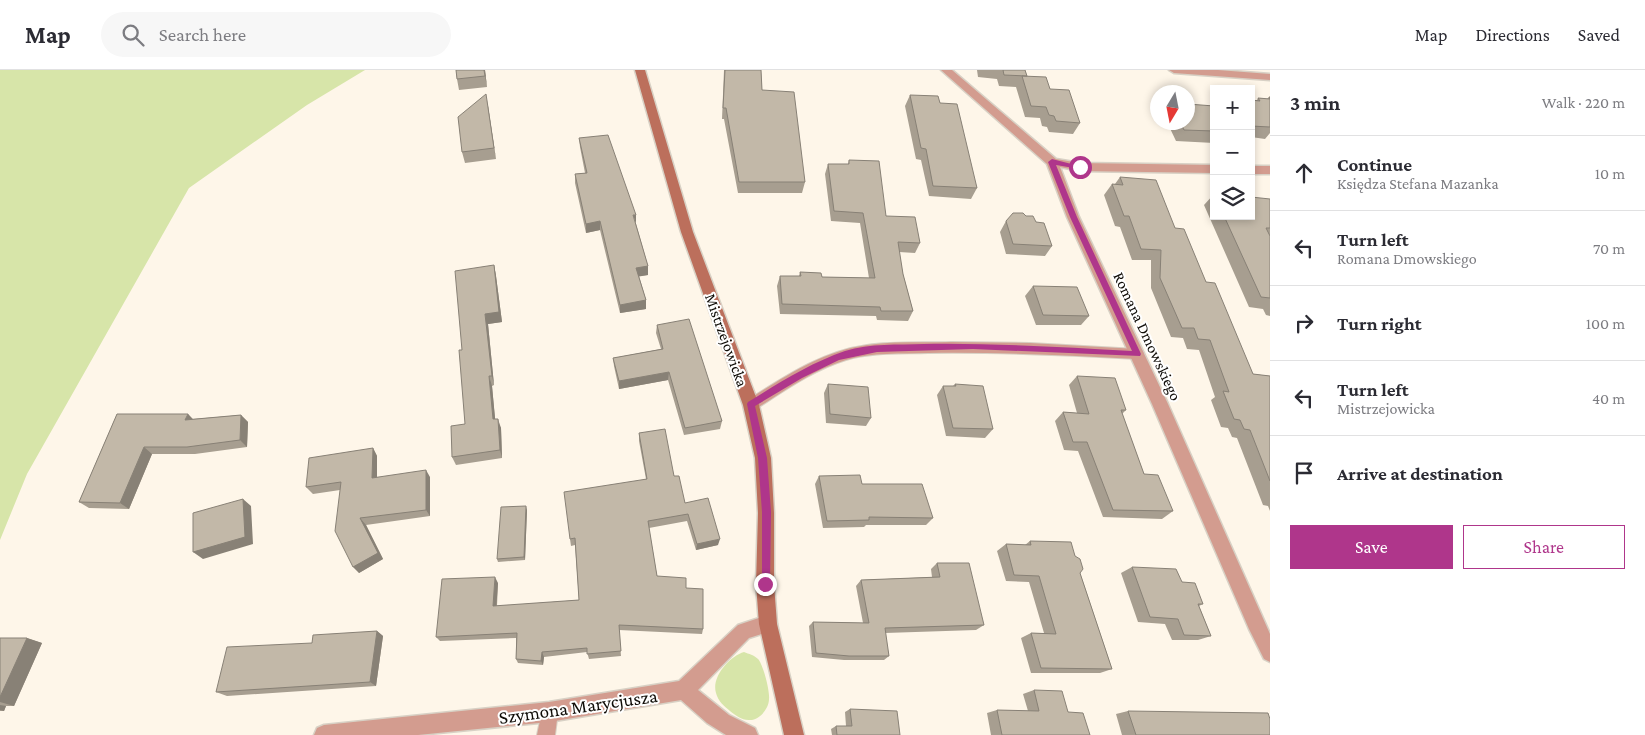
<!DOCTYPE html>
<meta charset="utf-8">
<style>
body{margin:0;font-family:"Crimson Pro",serif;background:#f7f7f7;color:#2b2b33}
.controls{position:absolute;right:15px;top:15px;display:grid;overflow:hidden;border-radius:0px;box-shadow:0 2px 8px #0003}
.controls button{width:45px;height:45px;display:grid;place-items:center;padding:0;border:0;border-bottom:1px solid #e1e1e2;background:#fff;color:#2b2b33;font:25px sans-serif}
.compass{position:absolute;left:1150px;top:15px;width:45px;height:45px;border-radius:50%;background:#fff;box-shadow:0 2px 8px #0003;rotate:190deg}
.stop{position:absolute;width:15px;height:15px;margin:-11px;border:4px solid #af368b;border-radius:50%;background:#fff}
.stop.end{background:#af368b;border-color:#fff;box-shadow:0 1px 5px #0008}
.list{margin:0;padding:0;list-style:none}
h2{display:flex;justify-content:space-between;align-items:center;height:65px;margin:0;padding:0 20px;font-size:21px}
h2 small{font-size:16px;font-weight:400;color:#7c7c81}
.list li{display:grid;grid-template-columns:32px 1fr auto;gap:15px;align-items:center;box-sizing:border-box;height:75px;padding:0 20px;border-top:1px solid #e1e1e2}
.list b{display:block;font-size:19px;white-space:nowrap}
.list p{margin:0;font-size:16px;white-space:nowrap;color:#7c7c81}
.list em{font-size:16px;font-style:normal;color:#7c7c81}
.actions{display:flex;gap:10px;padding:15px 20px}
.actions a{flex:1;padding:11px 0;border:1px solid #af368b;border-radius:0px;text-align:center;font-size:18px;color:#af368b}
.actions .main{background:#af368b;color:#fff}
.icon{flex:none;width:28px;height:28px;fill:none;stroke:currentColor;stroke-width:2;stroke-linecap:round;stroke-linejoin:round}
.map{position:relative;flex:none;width:1270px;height:665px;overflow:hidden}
header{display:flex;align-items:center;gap:30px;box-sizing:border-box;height:70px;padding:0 25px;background:#fff;border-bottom:1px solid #e1e1e2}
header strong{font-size:24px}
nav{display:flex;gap:28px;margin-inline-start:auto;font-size:18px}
.search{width:350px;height:45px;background:#f7f7f7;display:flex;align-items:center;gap:12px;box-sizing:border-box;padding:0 18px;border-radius:28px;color:#7c7c81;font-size:19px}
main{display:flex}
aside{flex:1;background:#fff}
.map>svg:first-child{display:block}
</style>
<header>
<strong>Map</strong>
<div class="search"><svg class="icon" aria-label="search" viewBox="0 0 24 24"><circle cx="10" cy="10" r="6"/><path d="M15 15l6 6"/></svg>Search here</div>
<nav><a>Map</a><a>Directions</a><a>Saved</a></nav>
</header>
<main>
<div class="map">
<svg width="1270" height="665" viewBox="0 0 1270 665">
<rect width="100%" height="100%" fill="#fef6e9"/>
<path fill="#d7e5a9" d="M0,0H365L307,35L189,118L27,404L0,470Z
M744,582C749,584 754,585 758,589C763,594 770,621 769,629C769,638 760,650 750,650C743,651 735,645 730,641C724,636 718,631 716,623C711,607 730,586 744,582Z"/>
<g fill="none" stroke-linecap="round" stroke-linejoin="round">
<defs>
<path id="lane" d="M951,272L1030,273L1137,279L1142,280L1144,284L1142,288L1137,289C1067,285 998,282 928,283C901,284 872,282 846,290C813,300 784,321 756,339L751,341L746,339L744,335L746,331C784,307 822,281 867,275C894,271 923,273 951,272Z
M549,633L555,636L558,642L555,665H537L543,636Z"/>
<path id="street" d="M941,0H952L1056,89L1080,93L1214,95V103L1080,101L1060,97L1079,147L1168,334L1270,564V592L1264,589L1249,559L1152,334L1067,147L1047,94Z
M1169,0H1218L1270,4V10L1174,3Z
M1251,96H1270V104H1251Z
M768,545L774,548L777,554L774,560L749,568L698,620L729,645L755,658L758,665H726L707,653L681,630L549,652L418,665H314L317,658L324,655L549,632L679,611L738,555Z"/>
<path id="secondary" d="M635,0H645L693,162L759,335L771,388L774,443V514L777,554L804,665H784L759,554L756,514L758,443L755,388L743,335L681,162Z"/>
</defs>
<use href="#lane" stroke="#d8d1c5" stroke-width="2"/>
<use href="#street" stroke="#d8d1c5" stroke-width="3"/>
<use href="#secondary" stroke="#d8d1c5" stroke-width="3"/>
<use href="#lane" fill="#d39c8f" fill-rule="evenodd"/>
<use href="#street" fill="#d39c8f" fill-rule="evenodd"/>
<use href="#secondary" fill="#bc6f5c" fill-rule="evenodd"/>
</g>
<path fill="#a79e90" d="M456,0H485L487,17L459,20L457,9Z
M724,0H761L762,20L805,112L802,123H738L724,49H722Z
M977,0H1025L1027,6L1050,19L1080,53L1073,64L1049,62L1047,57L1042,56L1040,48L1025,47L1016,17L999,16L997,9L978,7Z
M910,25L940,33L977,118L971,129L929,126L921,90L916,89L905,36Z
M1269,27H1270V63L1265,69L1251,67V30H1257L1258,28L1267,29Z
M488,36L496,89L465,93L462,82Z
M1214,36V73L1176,71L1167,52H1188Z
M579,68L636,154L648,196V205L639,206L646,230V239L620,243L600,160L586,163L575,113V104L585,103L580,77Z
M849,90L886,146L920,173L915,183L899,182L903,204L913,241L908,251L877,250L876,246L780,244L777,216L780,206H799L800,202L822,207L869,208L860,153L831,151L825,104L828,94H848Z
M1120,107L1175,158L1206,212L1253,304L1270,306V441L1268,436L1263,435L1237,368L1232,367L1228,358L1221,357L1211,330L1215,327L1199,280L1187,279L1183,268L1171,267L1151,218V190H1132L1120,157L1115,156L1104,125L1112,114H1115Z
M1214,124V146H1251L1270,129V246L1266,245L1263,239L1249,237L1204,135Z
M1026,146L1036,152L1052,176L1045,186L1006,184L1000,162L1006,151Z
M494,195L496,206L502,252L488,254L494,315L492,316L495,349L501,358L502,388L456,395L452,387L465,354Z
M1033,216L1089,246L1081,255H1036L1025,226Z
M657,255L722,351L720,359L684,365L668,310L619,319L614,296L613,288L661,279L656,263Z
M1077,306L1126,340L1122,344L1144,404L1173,441L1162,449L1103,447L1078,381L1064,380L1055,351L1063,342L1077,343L1069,315Z
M828,314L871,348L866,356L826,353L824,323Z
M955,314L993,359L985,368L946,366L937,325L943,316H953Z
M117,344H188L193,349L241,345L248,352L247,377L195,384H152L129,439L89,438L79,432Z
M639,363L674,406L685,433L718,475L696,480L687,451L649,458L657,506L686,518L703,559L702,564L619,560L621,586L589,589L587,582L544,587L543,595L518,593L516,589V568L440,571L436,567L498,513L497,536L579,530L575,475L571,476L570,469L646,409L639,371Z
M373,378L377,386V407H430V446L366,455L383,489L359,503L340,420L313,424L306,417Z
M819,406L862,414L933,448L926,455H866L864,457L823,458L815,414Z
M527,440L525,490L498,492L497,489Z
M1030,471L1080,503L1112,599L1100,603H1031L1021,568L1031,563H1044L1029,512L1006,511L997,481L1006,474L1025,475Z
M937,493L984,555L976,560L885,563L889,586L884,590H844L812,587L809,556L813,552L863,553L856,516L861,510L932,507L931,499Z
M1132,497L1182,512L1203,534L1199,536L1211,566L1198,570H1172L1165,554L1138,552L1121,503Z
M377,561L383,566L376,616L227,626L216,622L312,573Z
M0,568H27L42,573L14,636H6L4,641H0Z
M1034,620L1068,642L1090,665H991L987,643L997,640L1028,641L1023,624Z
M850,639L900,665H832L831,659L836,656H846L845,642Z
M1128,641L1270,665H1122L1116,644Z"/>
<path fill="#888176" d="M484,0H485L487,17L485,6Z
M486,24L488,36L496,89L494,78Z
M633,145H636V154Z
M600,151V160L586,163V154Z
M494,195L496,206L502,252L488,254L494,315L492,306L485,244Z
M648,196V205L636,207V198Z
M646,230V239L620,243V235Z
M669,302L668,310L619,319V311Z
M489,306L492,316L496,358L493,349Z
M188,344L195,352L185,350Z
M241,345L248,352L247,377L240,370Z
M498,349L501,358L502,388L500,380Z
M144,377L152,384L129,439L120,433Z
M373,378L377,386V415L372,408Z
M426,400L430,407V446L426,440Z
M243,429L251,436L253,474L203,489L193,482Z
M526,436L527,440L525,490L524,487Z
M360,448L366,455L383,489L359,503L353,497Z
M720,469L718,475L696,480L697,474Z
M495,507L498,513L496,541L493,536Z
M377,561L383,566L376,616L370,612Z
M27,568L42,573L14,636L0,632V627Z
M542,582L544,587L543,595L541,591Z
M0,635L6,636L4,641L0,640Z"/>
<path fill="#c2b8a8" stroke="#888176" d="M456,0H484L485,6L457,9Z
M725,0H761L762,20L794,22L805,112H739L726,38H723Z
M1003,0H1025L1027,6L1004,5Z
M1022,6L1046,7L1050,19L1069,20L1080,53L1056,51L1054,46L1049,45L1046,37L1031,36Z
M486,24L494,78L462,82L458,47Z
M910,25L938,26L940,33L957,34L977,118L933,116L926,79L921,78Z
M1269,27H1270V57L1251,56V30L1260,31L1258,28L1270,29Z
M1188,34L1214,36V61L1184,60L1180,52H1188Z
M608,65L636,145H633L648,196L636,198L646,230L620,235L600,151L586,154L575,104L587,103L579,68Z
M849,90L879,91L886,146L915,147L920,173L898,172L903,204L913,241H881L880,237L782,234L780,206H801L800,202L821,203L822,207L875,208L863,143L834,141L828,94H849Z
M1120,107L1156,110L1175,158L1184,159L1206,212L1215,213L1253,304L1270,306V411L1250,360L1244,359L1240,350L1234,349L1223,321L1229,322L1210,270L1198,269L1194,258H1182L1160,208L1161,180L1141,179L1129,146H1124L1112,114L1123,115Z
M1251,127L1270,129V158H1266L1270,166V228L1261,227L1224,146H1251Z
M1013,143H1023L1026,146H1033L1036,152L1044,153L1052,176L1013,174L1006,151Z
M494,195L499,242L485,244L492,306H489L493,349H498L500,380L452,387L451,356L465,354L459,280H462L455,201Z
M1033,216L1077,217L1089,246L1043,245Z
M689,249L722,351L685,358L669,302L619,311L613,288L663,279L657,255Z
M1077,306L1115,308L1126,340H1121L1144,404L1158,405L1173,441L1113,440L1087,372H1073L1063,342L1089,344Z
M828,314L868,317L871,348L830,344Z
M955,314L983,316L993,359L953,358L943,316H956Z
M117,344H188L185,350L241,345L240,370L187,377H144L120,433L79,432Z
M665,359L674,406H679L685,433L708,428L720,469L697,474L688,444L648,451L657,506L686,508V518L703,519V559L619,555L621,581L587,584V578L542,582L541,591L516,589L517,563L436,567L442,509L495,507L493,536L579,530L575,468L570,469L564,422L647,409L639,363Z
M373,378L372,408L426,400V440L360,448L378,483L353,497L335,461L341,412L306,417L309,388Z
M860,405L862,414H922L933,448L869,447V450L827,451L819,406Z
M243,429L245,467L193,482V443Z
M526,436L524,487L497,489L501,437Z
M1030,471L1071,472L1075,486L1080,489L1083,499L1080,503L1112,599L1041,598L1031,563L1056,564L1039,506L1014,505L1006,474L1031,475Z
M937,493H969L984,555L885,558L889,586H849L816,583L813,552L869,553L861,510L940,507Z
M1132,497L1176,499L1182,512L1195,513L1203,534H1198L1211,566L1184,565L1178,549L1150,547Z
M377,561L370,612L216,622L227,577L312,573L313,565Z
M0,568H27L0,627Z
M1034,620L1062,621L1068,642L1083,643L1090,665H1002L997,640L1039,641Z
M850,639L897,641L900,665H837L836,656H852Z
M1128,641L1268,643L1270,649V665H1136Z"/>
<path fill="#af368b" d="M1052,89L1083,97L1080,99L1056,95L1077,147L1141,284L1140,286L973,279L877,282L839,290L802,308L755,336L767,388L771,442L770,514L765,518L762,517V442L758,388L747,334L748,332C779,313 810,293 845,281C870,273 898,275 924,274C993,273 1063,277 1132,281L1070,147L1048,92Z"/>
<g text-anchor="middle" stroke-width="4" stroke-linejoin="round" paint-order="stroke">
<g font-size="16" fill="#0f0c07" stroke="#fff">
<text transform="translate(1148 266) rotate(65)" y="6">Romana Dmowskiego</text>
<text transform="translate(727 270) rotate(70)" y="6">Mistrzejowicka</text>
</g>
<g font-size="19" fill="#0f0c07" stroke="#fff">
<text transform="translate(578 636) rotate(-8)" y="7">Szymona Marycjusza</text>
</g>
</g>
</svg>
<div class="controls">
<button>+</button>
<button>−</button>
<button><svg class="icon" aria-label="layers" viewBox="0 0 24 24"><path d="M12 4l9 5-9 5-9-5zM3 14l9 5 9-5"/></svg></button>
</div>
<svg class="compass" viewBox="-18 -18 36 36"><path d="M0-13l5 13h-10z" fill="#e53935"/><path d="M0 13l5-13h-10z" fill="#7c7c81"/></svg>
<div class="stop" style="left:1080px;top:97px"></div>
<div class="stop end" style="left:765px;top:514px"></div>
</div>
<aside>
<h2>3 min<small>Walk · 220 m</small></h2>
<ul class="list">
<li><svg class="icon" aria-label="ahead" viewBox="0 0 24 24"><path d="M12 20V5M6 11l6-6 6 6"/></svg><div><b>Continue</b><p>Księdza Stefana Mazanka</p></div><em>10 m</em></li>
<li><svg class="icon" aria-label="left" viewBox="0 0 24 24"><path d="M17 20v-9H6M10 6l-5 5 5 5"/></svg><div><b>Turn left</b><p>Romana Dmowskiego</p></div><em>70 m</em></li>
<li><svg class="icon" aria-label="right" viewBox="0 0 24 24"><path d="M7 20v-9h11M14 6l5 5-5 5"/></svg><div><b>Turn right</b></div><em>100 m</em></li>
<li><svg class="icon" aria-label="left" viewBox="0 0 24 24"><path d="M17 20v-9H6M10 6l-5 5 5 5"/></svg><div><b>Turn left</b><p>Mistrzejowicka</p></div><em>40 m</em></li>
<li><svg class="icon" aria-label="arrive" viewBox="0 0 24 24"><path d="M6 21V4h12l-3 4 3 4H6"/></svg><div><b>Arrive at destination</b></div></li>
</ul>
<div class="actions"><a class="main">Save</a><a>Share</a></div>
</aside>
</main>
